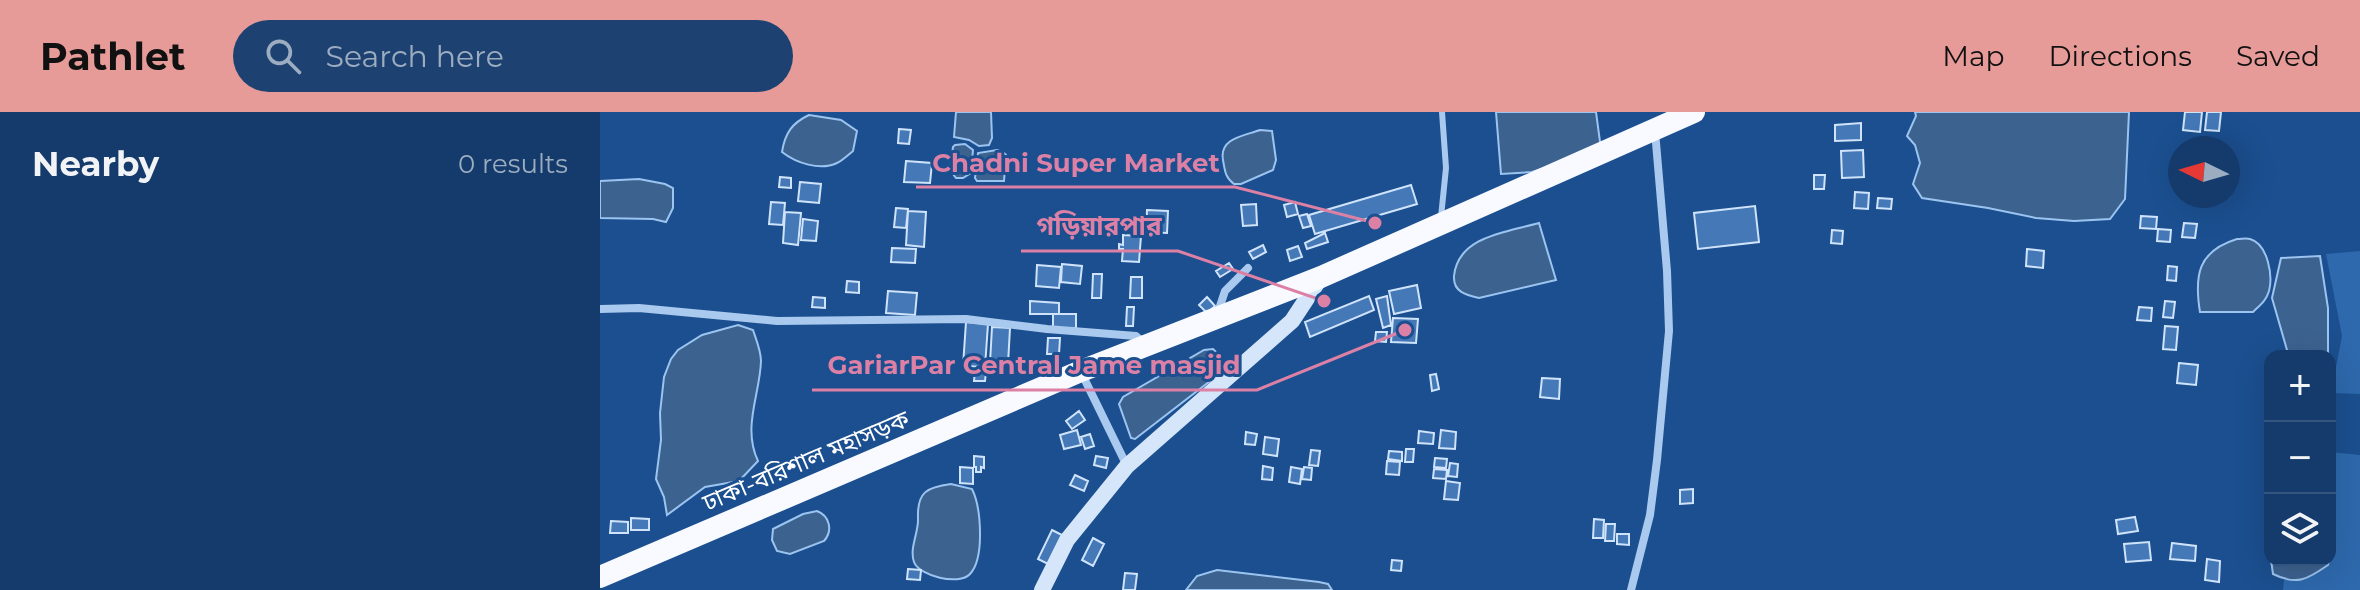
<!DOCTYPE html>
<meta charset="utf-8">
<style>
body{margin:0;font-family:Montserrat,"Noto Sans Bengali",sans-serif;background:#1d4271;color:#f1f3f6}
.controls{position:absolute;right:24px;bottom:24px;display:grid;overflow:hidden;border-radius:16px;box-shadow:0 8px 32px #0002}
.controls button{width:72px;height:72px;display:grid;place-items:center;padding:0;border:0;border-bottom:2px solid #33557e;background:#143b6b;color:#f1f3f6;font:40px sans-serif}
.compass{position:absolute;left:1568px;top:24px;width:72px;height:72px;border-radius:50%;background:#143b6b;box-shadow:0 8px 32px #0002;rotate:275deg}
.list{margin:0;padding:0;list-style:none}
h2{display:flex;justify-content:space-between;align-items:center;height:104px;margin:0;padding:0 32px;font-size:34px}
h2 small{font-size:26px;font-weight:400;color:#9dadc1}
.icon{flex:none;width:44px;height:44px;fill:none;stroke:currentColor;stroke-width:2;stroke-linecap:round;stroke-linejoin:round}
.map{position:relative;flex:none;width:1760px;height:478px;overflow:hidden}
header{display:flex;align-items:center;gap:48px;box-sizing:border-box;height:112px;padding:0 40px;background:#e69b98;color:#111}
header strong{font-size:38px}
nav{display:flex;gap:44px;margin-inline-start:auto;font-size:28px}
.search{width:560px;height:72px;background:#1d4271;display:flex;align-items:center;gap:20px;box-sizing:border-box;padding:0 28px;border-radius:44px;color:#9dadc1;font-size:30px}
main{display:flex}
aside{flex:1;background:#143b6b}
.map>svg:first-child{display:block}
</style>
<header>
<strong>Pathlet</strong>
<div class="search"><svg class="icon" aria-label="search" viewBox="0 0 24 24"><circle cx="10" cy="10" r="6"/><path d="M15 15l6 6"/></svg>Search here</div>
<nav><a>Map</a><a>Directions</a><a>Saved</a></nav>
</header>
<main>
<aside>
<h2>Nearby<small>0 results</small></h2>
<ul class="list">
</ul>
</aside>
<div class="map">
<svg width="1760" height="478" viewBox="0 0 1760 478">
<rect width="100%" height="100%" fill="#1b4f8f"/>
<path fill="#2e69ad" d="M1760,139V282L1731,281L1742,224L1726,142Z
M1730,340L1760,343V478H1683L1686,448H1730Z"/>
<path fill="#3c6290" stroke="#9cc4f0" stroke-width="2" d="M356,0H391L392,26L389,33L379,34L369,28L354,25Z
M896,0H996L1001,37L932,60L901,62Z
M1315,0H1529L1525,87L1510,107L1474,109L1436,106L1388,96L1322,86L1313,72L1320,51L1315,33L1307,24L1316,4Z
M209,3L241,8L257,19L253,39C248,43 242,49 237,51C220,59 196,51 182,40C185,21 192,11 209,3Z
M660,18L672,19L676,48L673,58L641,72H634C625,65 625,59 623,48C619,26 644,24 660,18Z
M365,32L373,38L371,61L363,66H356L350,58L353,35L355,33Z
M397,38L403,40L406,43L404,69H377L375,66L378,41Z
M39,67L65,72L73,76V96L66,110L53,107L0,106V69Z
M939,111L956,168L879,186C866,183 853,180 854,164C858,124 907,120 939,111Z
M1637,127C1642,127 1646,126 1650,127C1668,132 1673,164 1669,179C1666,189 1660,193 1653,200H1600C1594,163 1598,139 1637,127Z
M1720,144L1728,196V244H1686L1687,238L1672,186L1681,146Z
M138,213L153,218C156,227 161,239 161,249C160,283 142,315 158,349L139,369L105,375L67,403L64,385L56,367L61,328L60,301L64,265L71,247L78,238L102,223Z
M613,237L620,244L623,259L535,327L531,326L519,292L523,285L604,238Z
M351,372L372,377C381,395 385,446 370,462C359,474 319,464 314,450C309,436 319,420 318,406C317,380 327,375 351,372Z
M217,399C230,404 233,419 224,429L190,442L177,439L172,428L173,417L203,402Z
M1671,448H1729L1728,453C1708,467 1697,474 1673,462Z
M617,458L719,470L728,472L732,478H586L597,464Z"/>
<path fill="#4478b7" stroke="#cfe3fa" stroke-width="2" d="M1585,0H1602L1600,20L1583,18Z
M1607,0H1621L1619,19L1605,18Z
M1261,11V28L1235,29V13Z
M299,17L311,18L309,32L298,31Z
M1263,38L1264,65L1242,66L1241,39Z
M306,49L332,51L330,71L304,70Z
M1214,63H1225L1224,77H1214Z
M180,65L191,66V76L179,75Z
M200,70L221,72L219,91L198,89Z
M811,73L817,92L715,122L709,103Z
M1255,80L1269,81L1268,97L1254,96Z
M1278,86L1292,87L1291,97L1277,96Z
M171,90L185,91L183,113L169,112Z
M695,90L698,102L687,105L684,93Z
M656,92L657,113L643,114L641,93Z
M1155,94L1159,130L1098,137L1094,101Z
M296,96L308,97L306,116L294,115Z
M547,98L568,99L567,121L546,120Z
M308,99L326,100L324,135L306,133Z
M185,100L201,101L198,133L183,131Z
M707,102L711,114L703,116L699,104Z
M1541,104L1557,105L1556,117L1540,116Z
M203,107L218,109L216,129L201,128Z
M1584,111L1597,112L1595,126L1582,125Z
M1558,117L1571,118L1570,130L1557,129Z
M1232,118L1243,119L1242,132L1231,131Z
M725,121L728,130L707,137L705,131Z
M523,123L541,124L539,150L522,149L523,137H519V132L523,133Z
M663,133L666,140L653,147L649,140Z
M698,134L702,145L690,149L687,138Z
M292,136L316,137L315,151L291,150Z
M1427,137L1444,139L1443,156L1426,154Z
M629,151L633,157L620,165L616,159Z
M462,152L482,154L480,172L461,170Z
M437,153L461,155L459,176L436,174Z
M1568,154L1577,155L1576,169L1567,168Z
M493,162H502L501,186H492Z
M531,165H542V186H530Z
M247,169L259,170V181L246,180Z
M817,173L821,196L794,202L789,179Z
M288,179L317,181L315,203L286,201Z
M769,184L774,198L710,225L705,210Z
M787,184L791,213L783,216L776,187Z
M213,185L225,186V196L212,195Z
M607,185L615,194L607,201L599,193Z
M430,189L459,191V202H430Z
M1565,189L1575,190L1573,206L1563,205Z
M527,195H534L533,214H526Z
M1539,195L1552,196L1551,209L1537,208Z
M453,202H476V216L453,217Z
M793,206L818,207L816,231L791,230Z
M366,210L388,212L385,255L363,254Z
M1565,214L1578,215L1576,238L1563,237Z
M392,215L410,216L408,252L390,251Z
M776,220H787L786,230L775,229Z
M448,226H460L459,242H447Z
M1579,251L1598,253L1596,273L1577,271Z
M375,259L386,260L385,269H374Z
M836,262L839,277L832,279L830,263Z
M942,266L960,267L959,287L940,285Z
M479,299L485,308L472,317L466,309Z
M477,318L481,333L464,337L460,323Z
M841,318L856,320L855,337L839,336Z
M819,319L834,321L833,332L818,331Z
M646,320L657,322L655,333L645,332Z
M490,322L494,334L485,337L481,325Z
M665,325L679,327L677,344L663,342Z
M806,337H814L813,350H805Z
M711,338L720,339L718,354L709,353Z
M789,339L802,340V349L788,347Z
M374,344L384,345V356L381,355V360H376V355H374Z
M496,344L508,346L506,356L494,353Z
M835,346L847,347L846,356L834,355Z
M787,349L800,350L799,363L786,362Z
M850,351L858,352L857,365L848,364Z
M663,354L673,356L672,368L662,367Z
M360,355L373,356V372L360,371Z
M691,355L702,357L700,372L689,370Z
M704,355L712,356L711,368L702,367Z
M834,357L847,358L846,367L833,366Z
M475,363L488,369L484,379L470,373Z
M846,369L860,371L858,388L844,387Z
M1093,377V391L1080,392V378Z
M1535,405L1538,419L1518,422L1516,408Z
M31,406L49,407V418H31Z
M994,407L1004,408L1003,426H993Z
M11,409L28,410V421H10Z
M1006,412H1015L1014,429H1005Z
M452,418L462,423L448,452L438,447Z
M1017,422H1029V433L1017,432Z
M493,426L504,432L493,454L482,448Z
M1549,430L1551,448L1526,450L1524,432Z
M1572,431L1596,434L1595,449L1570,447Z
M1607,447L1620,449L1619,470L1605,468Z
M792,448L802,449L801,459L791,458Z
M308,457L321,458L320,468L307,467Z
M525,461L537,462L535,478H523Z"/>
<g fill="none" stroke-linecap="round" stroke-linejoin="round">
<path stroke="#a9c9ee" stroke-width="6" d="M841,105L846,56L842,0"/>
<path stroke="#a9c9ee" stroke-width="8" d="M0,197L39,196L177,209L366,207L447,217L536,224L543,230
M618,200L625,179L648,156
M482,262L527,354
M1031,478L1050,403L1057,348L1069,219L1067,159L1055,19"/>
<path stroke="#d6e6fa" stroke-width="16" d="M442,478L467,428L527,354L692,209L721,165"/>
<path stroke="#f8faff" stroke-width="22" d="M0,465L481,259L721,165L1094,0"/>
</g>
<g text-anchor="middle" stroke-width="6" stroke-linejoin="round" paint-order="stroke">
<g font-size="24" fill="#fff" stroke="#1b4f8f">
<text transform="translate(206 349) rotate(-23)" y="8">ঢাকা-বরিশাল মহাসড়ক</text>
</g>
</g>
<path fill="none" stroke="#dd80a5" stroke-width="3" d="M775 111L635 75H316M724 189L578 139H421M805 218L657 278H212"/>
<g fill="#dd80a5" stroke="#1b4f8f" stroke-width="3">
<circle cx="775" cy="111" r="8"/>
<circle cx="724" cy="189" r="8"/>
<circle cx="805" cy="218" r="8"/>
</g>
<g font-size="26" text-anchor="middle" font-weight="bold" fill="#dd80a5" stroke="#1b4f8f" stroke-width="6" stroke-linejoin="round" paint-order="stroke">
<text x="476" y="60">Chadni Super Market</text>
<text x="499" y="123">গড়িয়ারপার</text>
<text x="434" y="262">GariarPar Central Jame masjid</text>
</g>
</svg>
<div class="controls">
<button>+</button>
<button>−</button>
<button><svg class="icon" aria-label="layers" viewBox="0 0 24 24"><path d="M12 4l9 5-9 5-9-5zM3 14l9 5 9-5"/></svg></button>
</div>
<svg class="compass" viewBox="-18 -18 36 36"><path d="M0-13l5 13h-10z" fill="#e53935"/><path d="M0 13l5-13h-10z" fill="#9dadc1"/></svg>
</div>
</main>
